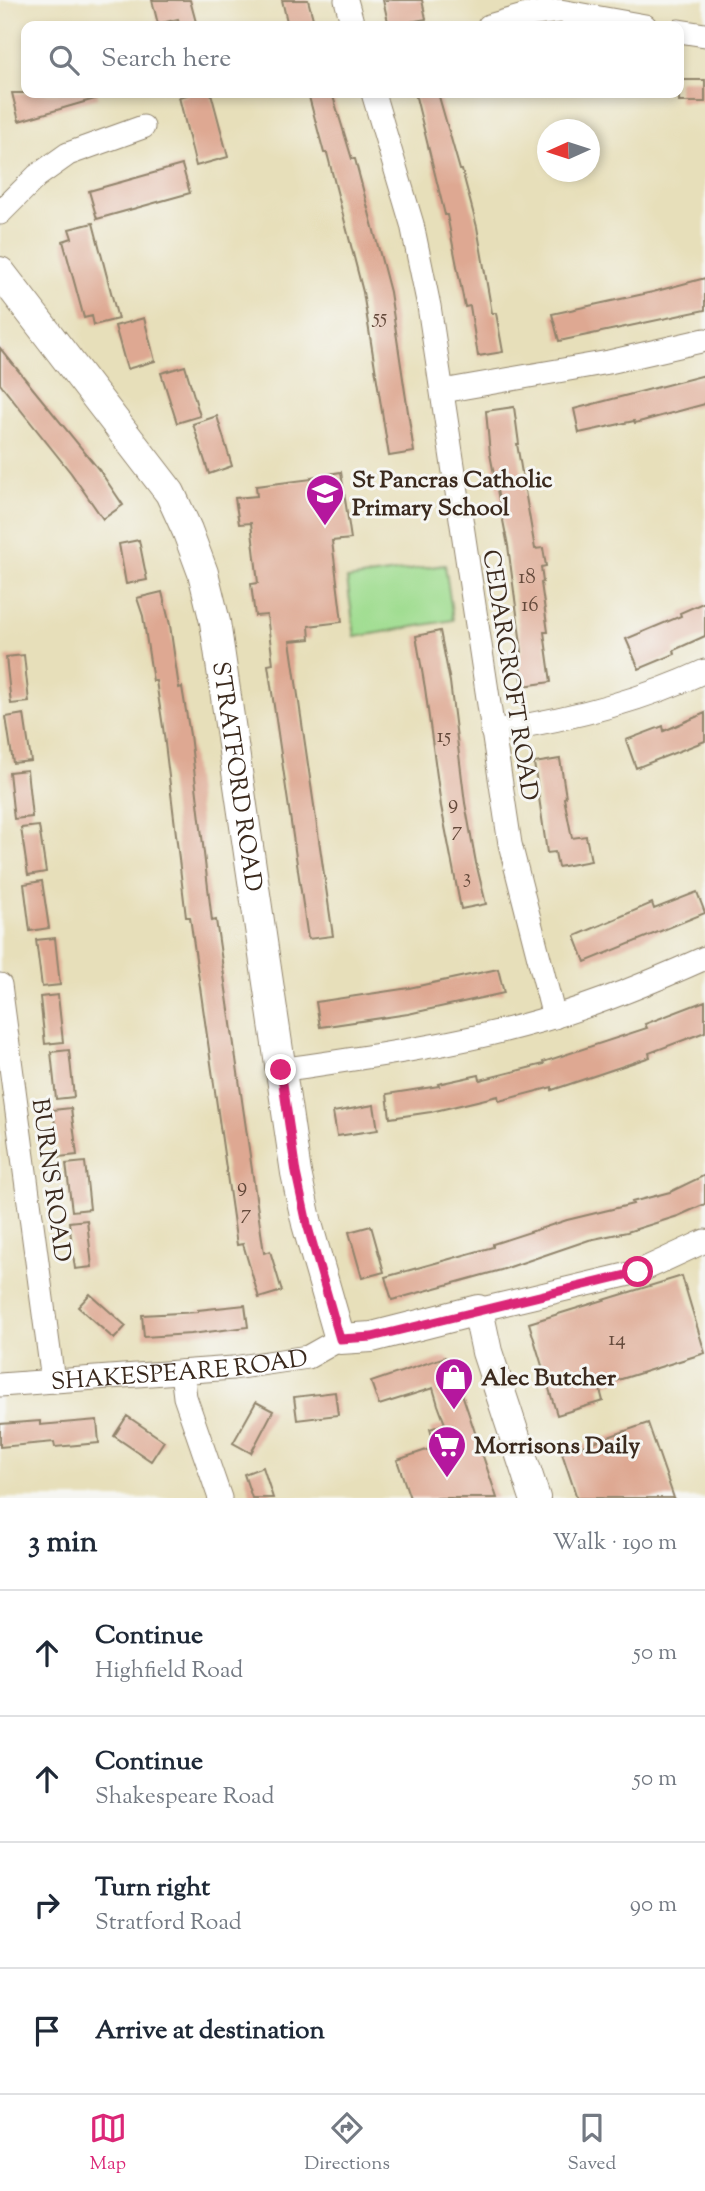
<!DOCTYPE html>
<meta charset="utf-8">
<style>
body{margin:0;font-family:"Sorts Mill Goudy",serif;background:#f6f6f7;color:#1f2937}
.compass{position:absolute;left:537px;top:119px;width:63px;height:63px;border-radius:50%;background:#fff;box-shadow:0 4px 10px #0003;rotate:267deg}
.stop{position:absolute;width:21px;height:21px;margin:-16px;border:5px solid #db2777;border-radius:50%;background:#fff}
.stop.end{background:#db2777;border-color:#fff;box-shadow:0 2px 7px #0008}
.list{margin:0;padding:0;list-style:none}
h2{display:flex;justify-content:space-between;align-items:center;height:91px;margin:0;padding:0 28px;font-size:30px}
h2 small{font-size:23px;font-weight:400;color:#747a83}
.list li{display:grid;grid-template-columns:46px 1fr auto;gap:21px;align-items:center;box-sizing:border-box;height:126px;padding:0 28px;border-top:2px solid #e0e1e3}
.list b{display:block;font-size:26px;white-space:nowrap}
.list p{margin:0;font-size:23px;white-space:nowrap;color:#747a83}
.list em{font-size:23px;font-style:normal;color:#747a83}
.icon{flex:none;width:38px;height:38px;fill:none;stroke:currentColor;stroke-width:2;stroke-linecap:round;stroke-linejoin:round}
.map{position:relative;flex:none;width:705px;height:1498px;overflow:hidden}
.search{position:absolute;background:#fff;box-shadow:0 4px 10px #0003;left:21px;right:21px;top:21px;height:77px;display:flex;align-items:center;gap:18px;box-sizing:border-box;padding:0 24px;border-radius:14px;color:#747a83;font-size:26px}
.sheet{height:595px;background:#fff}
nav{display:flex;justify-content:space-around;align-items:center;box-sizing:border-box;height:98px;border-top:2px solid #e0e1e3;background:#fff;font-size:19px;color:#747a83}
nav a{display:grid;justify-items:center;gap:4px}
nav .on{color:#db2777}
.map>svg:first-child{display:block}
</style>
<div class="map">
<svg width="705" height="1498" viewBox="0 0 705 1498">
<rect width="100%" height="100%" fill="#f6f6f2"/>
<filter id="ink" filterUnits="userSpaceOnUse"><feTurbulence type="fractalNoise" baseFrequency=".0143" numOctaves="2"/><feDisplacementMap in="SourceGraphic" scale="14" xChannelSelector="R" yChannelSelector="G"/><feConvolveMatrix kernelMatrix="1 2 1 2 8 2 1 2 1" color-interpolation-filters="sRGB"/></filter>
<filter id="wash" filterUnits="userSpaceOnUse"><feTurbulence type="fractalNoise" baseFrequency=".00686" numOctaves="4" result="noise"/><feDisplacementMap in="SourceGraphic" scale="28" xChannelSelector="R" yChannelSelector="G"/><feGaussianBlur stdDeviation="1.57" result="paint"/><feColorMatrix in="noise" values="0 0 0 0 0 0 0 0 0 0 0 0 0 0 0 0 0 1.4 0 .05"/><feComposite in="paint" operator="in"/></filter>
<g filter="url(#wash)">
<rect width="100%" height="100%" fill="#e7dfba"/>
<path fill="#a0dd91" stroke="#6e8458" stroke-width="2" d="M445,565L453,620L355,637L347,579Z"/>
<g id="blocks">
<path fill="#dea892" d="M152,0H190L197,26H180L178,19L158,24Z
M282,0H308L315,26H288Z
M383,0H422L426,19L389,26Z
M679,80H705V102H679Z
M12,93H97L98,98L19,121Z
M186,93H211L228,157L196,166L179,97L187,95Z
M308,93H332L352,159H355L390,292L414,452L389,456L363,292L327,153H324Z
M415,93H438L460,170H462L477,227L492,313H496L503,352L478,356L470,306L465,307L447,215H445Z
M182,165L190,193L97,219L89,191Z
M93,223L118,319L94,325L92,316L84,318L63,241L72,238L69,229Z
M705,278V310L559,341L552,314L653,292Z
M144,318L155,361L127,369L115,326Z
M0,348L100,471L123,505L103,519L71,473L0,384Z
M185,366L200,416L177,423L161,373Z
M705,375V404L635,423L634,421L579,433L574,409Z
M514,407L519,444H517L535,549L543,548L546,566L541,567L543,582L541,583L548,632H544L551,682L523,686L518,652H522L508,546L490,454L486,411Z
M217,416L232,466L209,474L193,424Z
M341,472L351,539L332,541L342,622L309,626L310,639L290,641L333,936L308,939L268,665L273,664L267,615L255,616L251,584L258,583L251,523L239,524L235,498L257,496L256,486L312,479L311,477Z
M139,540L147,580L126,584L119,544Z
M162,592L170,625L179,688L182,687L190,735L212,921L216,920L264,1253L270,1251L282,1291L259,1298L243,1244L237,1245L190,917H186L163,727L156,681H153L143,616L137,598Z
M705,602V636L674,650L675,654L639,669L626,639L681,616L680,613Z
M440,631L450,682L465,803L476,863L486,904L461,909L441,806L425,688L416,636Z
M24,655L29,702L11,704L6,657Z
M705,713V741L636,768L626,740L663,726L664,731Z
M24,714L31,761L13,763L6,717Z
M560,759L566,797L564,798L572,838L586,836L591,861L558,867L555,852L547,853L534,763Z
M27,770L32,817L14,819L9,772Z
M39,826L46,872L28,875L21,828Z
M42,881L49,928L30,931L24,884Z
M697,892L705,913L585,962L575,936L652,903L654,909Z
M55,938L60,985L42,987L36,940Z
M498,969L504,993L408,1014L320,1027L316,1002L409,988Z
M58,995L63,1042L45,1044L40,997Z
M705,1001V1032L649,1053L650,1057L552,1090V1087L499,1101L498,1096L431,1112L390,1118L387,1094L439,1086L438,1084L479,1075L480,1080L544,1064L543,1062L647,1028L645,1024Z
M69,1050L74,1097L56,1099L51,1052Z
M374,1105L378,1130L337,1136L333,1112Z
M71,1108L77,1155L59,1157L53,1110Z
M85,1162L90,1209L72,1211L66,1164Z
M705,1175V1204L678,1216L627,1232L589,1240L501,1270L392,1300L385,1277L493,1247V1244L567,1220L633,1204L632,1202L670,1192Z
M87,1220L92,1267L75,1269L69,1222Z
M371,1226L384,1272L362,1278L349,1232Z
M682,1276L705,1353L599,1386L603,1401L557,1415L529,1323Z
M90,1294L126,1326L114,1339L78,1307Z
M245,1305L248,1327L191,1334L144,1337L142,1315L198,1312V1310Z
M445,1357L451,1361L497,1498H410L397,1460L435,1447L430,1429L445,1424L438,1405L433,1388L379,1405L371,1382Z
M335,1392L338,1415L297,1420L294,1397Z
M256,1402L273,1411L251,1453L233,1443Z
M127,1416L164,1441L151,1461L114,1436Z
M97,1420L99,1443L55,1447L54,1442L0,1447V1424L40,1421V1425Z
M648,1423L674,1498H577L562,1453Z
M263,1467L273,1498H252L244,1474Z"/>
</g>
</g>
<g filter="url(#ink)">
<use href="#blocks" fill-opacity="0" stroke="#91846c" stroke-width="2"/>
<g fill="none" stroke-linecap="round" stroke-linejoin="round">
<defs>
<g id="minor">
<path d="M346,0L353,26"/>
<path d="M489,26L527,15L560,11L645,26"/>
<path d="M679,31L705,35"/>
<path d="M373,93L412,224L429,306L510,844L554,1017"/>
<path d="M0,213L37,176L68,154L143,127"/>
<path d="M443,391L609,362L705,340"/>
<path d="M492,731C566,720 637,703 705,671"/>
<path d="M0,985L53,1381"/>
<path d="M281,1070C361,1058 442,1047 521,1026C584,1010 645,985 705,958"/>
<path d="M478,1310L638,1272L705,1241"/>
<path d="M182,1372L185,1397L220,1498"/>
<path id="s1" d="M0,1385L233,1368L308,1357L340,1339"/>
</g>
<g id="tertiary">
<path id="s2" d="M0,272L170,493L187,530L203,573L215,622L296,1173L307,1224L340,1339L372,1337L478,1310L487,1352L535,1498"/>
</g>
</defs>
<use href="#minor" stroke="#91846c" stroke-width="25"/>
<use href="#tertiary" stroke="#91846c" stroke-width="32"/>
<use href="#minor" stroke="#fff" stroke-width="23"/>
<use href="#tertiary" stroke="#fff" stroke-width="30"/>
</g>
</g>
<g fill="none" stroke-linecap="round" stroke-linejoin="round" filter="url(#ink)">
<path stroke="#db2777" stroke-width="9" d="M281,1070L296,1173L307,1224L340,1339L372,1337L638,1272"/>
</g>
<defs>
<symbol id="school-pin" viewBox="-11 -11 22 30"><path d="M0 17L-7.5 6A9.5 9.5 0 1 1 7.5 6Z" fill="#b5179e" stroke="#f6f6f2"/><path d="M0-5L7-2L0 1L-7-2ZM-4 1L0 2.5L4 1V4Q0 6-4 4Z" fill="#fff"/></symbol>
<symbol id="shop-pin" viewBox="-11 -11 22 30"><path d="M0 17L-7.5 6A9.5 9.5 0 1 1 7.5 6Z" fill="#b5179e" stroke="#f6f6f2"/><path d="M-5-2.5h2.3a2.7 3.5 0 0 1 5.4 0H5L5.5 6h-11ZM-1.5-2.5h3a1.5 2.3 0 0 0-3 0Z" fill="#fff"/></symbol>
<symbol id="supermarket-pin" viewBox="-11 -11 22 30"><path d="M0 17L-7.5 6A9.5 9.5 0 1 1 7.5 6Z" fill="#b5179e" stroke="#f6f6f2"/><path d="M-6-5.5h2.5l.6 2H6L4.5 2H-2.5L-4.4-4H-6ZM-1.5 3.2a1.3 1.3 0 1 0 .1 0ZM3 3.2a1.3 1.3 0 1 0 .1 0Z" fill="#fff"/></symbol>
</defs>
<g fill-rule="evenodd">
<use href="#school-pin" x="303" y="471" width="44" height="60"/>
<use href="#shop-pin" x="432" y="1355" width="44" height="60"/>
<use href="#supermarket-pin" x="425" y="1423" width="44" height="60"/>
</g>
<g text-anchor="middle" stroke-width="6" stroke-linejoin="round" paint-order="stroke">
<g font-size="21" fill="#644a3b">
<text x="380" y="323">55</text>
<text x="527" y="583">18</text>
<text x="530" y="611">16</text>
<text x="444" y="742">15</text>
<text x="453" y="809">9</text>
<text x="457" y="836">7</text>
<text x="467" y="883">3</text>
<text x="242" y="1192">9</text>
<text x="246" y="1219">7</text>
<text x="617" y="1345">14</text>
</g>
<g font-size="24" font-weight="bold" fill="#3b2a1e" stroke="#f6f6f2" text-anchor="start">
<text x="352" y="487">St Pancras Catholic<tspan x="352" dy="28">Primary School</tspan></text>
<text x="481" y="1385">Alec Butcher</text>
<text x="474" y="1453">Morrisons Daily</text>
</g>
<g font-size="24" fill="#3b2a1e" stroke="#f6f6f2">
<text transform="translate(511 675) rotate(81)" y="8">CEDARCROFT ROAD</text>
<text dy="8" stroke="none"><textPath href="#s2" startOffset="572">STRATFORD ROAD</textPath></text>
<text transform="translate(52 1180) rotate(82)" y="8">BURNS ROAD</text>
<text dy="8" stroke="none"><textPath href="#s1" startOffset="180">SHAKESPEARE ROAD</textPath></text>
</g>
</g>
</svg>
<svg class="compass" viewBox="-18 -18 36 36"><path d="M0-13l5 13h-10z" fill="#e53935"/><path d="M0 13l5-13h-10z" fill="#747a83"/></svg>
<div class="stop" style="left:638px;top:1272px"></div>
<div class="stop end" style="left:281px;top:1070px"></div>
<div class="search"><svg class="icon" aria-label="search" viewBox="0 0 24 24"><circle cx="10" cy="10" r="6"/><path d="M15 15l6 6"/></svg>Search here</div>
</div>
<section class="sheet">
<h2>3 min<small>Walk · 190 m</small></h2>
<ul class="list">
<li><svg class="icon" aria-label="ahead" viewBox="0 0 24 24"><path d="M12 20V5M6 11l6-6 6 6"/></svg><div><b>Continue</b><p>Highfield Road</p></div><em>50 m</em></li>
<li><svg class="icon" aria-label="ahead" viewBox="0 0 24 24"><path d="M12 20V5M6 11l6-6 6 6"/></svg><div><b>Continue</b><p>Shakespeare Road</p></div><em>50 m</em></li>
<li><svg class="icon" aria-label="right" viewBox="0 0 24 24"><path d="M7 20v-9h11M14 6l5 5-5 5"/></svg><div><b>Turn right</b><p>Stratford Road</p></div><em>90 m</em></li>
<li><svg class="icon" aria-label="arrive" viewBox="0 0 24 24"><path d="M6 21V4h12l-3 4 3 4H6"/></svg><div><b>Arrive at destination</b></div></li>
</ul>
</section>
<nav>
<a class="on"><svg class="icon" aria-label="map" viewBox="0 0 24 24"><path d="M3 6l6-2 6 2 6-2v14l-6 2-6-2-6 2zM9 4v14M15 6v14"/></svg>Map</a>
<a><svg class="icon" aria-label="directions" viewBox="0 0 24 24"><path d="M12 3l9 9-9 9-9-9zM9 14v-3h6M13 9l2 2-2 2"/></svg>Directions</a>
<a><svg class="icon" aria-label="saved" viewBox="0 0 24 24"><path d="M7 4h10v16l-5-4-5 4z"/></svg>Saved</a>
</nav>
